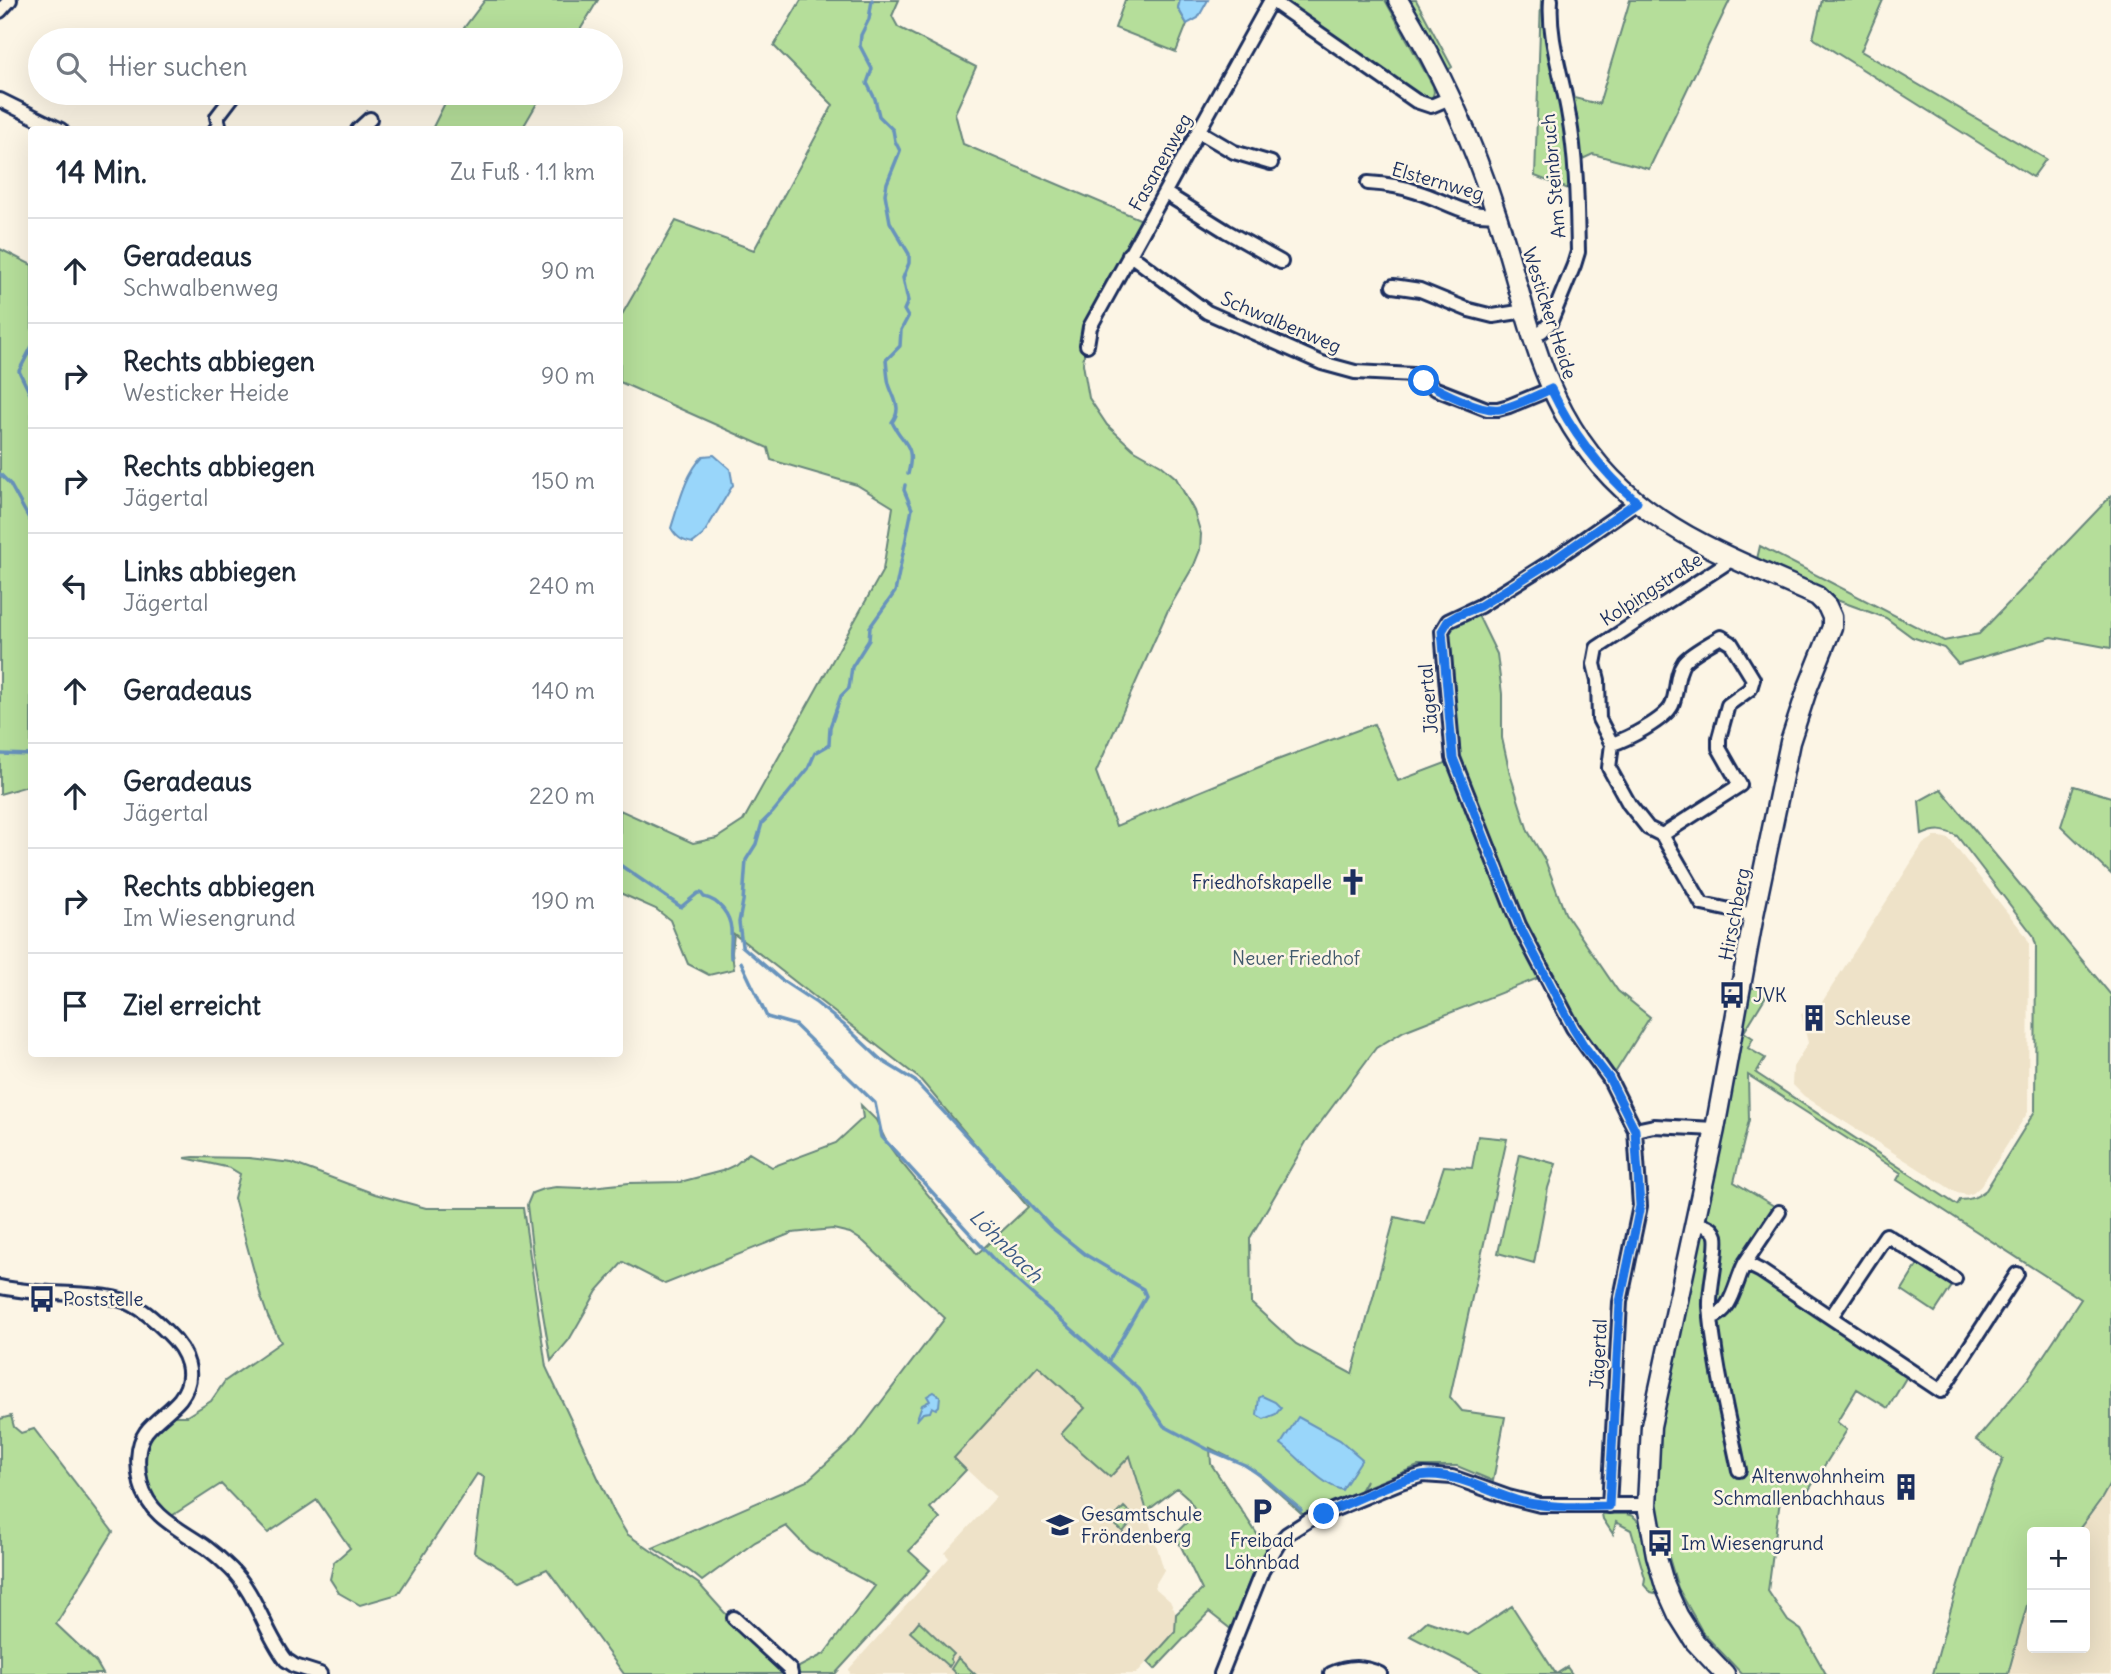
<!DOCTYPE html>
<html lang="de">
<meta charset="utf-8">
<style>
body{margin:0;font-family:Delius,sans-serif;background:#f2f2f3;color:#1f2937}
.controls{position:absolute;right:21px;bottom:21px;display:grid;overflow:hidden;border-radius:7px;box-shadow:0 7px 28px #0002}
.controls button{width:63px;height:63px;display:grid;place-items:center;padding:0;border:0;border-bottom:2px solid #e0e1e3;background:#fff;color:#1f2937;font:35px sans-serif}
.stop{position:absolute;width:21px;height:21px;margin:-16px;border:5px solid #1a73e8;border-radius:50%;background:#fff}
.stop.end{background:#1a73e8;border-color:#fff;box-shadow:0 2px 7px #0008}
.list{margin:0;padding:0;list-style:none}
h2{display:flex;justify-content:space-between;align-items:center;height:91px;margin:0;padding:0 28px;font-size:30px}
h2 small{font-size:23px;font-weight:400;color:#747a83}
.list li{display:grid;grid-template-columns:46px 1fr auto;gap:21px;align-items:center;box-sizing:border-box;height:105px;padding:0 28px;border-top:2px solid #e0e1e3}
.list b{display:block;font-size:26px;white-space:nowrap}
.list p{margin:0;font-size:23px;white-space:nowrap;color:#747a83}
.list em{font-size:23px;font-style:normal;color:#747a83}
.icon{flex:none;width:38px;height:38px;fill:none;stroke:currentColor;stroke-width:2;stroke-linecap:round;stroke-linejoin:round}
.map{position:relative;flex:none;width:2111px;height:1674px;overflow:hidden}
.search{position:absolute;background:#fff;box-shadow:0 7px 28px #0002;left:28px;top:28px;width:595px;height:77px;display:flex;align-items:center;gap:18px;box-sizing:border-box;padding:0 24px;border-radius:38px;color:#747a83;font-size:26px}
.panel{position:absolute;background:#fff;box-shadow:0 7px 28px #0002;left:28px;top:126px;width:595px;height:931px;border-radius:7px}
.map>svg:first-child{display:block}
</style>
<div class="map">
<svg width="2111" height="1674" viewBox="0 0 2111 1674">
<rect width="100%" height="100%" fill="#fcf5e5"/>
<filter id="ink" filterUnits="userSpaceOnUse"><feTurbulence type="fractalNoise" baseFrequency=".0143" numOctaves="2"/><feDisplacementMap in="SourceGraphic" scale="14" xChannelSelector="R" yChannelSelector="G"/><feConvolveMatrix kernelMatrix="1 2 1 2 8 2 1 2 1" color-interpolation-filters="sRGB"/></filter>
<g filter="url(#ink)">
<path fill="#eee2c8" d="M1936,836L1949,839L2026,936L2029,943L2028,1112L1981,1186L1973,1193L1967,1195L1957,1193L1804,1096L1792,1084L1793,1067L1808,1043L1801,1014L1809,1012L1811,1010H1817L1923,844Z
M1038,1366L1126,1446L1164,1570L1154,1587L1170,1601L1176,1614L1174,1632L1136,1674H850L849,1669L949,1558L945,1553L996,1497L954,1458Z
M2110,1482L2111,1674H2008L2029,1598L2032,1593V1648H2085V1532H2077L2102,1498Z"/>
<path fill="#b5de9a" stroke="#68867c" stroke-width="2" d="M485,0H598L574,40H475L477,35L464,28Z
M801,0H899L892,16L898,27L976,67L955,113L963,144L1142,220L1087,325L1083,364L1089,398L1107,425L1133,449L1161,465L1176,478L1194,511L1201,534L1200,550L1194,565L1168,610L1096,772L1116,826L1269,763L1374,724L1398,781L1448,762L1466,813L1514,930L1541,977L1404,1031L1376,1048L1306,1142L1250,1238L1251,1303L1296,1344L1352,1374L1395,1217L1425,1224L1444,1166L1472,1168L1478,1136L1507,1139L1450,1397L1462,1411L1505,1417L1493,1481L1457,1466H1418L1362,1489L1366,1480L1354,1501L1309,1520L1252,1469L1210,1448L1211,1464L1263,1543L1269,1539L1270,1544C1251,1571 1242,1599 1232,1630L1209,1612L1155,1669L1148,1662L1175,1632L1176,1614L1202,1590L1175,1534L1197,1512L1187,1497L1177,1488L1147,1511L1130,1456L1110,1477L1061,1434L1085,1408L1038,1366L954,1458L966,1470L930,1508L940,1519L909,1551L930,1570L835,1674H796L799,1667L824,1654L875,1586L809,1550L786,1526L755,1542L702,1581L690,1571L653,1548L807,1481L854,1438L945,1318L864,1242L850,1233L833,1229L792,1233L665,1284L623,1262L597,1291L569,1340L551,1361L533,1256L527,1205L532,1193L543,1189L556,1187L582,1188L629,1183L680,1182L722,1171L735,1165L749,1153L772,1167L836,1143L863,1118L861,1105L876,1120L887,1143L900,1161L977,1254L1028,1207L920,1079L734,934L732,952L734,969L709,975L688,964L670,920L656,909L620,893V810L693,843L717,838L743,821L883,570L893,507L857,485L771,460L768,448L620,382V318L676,221L754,250L833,105L774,46Z
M1125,0H1180L1178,8L1187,24L1176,52L1115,28Z
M1276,0H1385L1433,86L1434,92L1432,99L1417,100Z
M1406,0H1416L1452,67L1447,71Z
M1541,0H1547L1571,190L1535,176Z
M1630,0H1730L1649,169L1593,154L1576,162L1566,96L1599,104Z
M1822,0H1883L1861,51L2046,159L2033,177L1813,38Z
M450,93H543L522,129H432Z
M0,249L32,265L31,785L0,794Z
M2111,496V648L2052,637L1958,664L1944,648L1912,637L1886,618L1834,599L1757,559L1760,546L1944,641L1979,634Z
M1476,611L1497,654L1502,694V738L1510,774L1528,831L1545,860L1565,913L1618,991L1650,1017L1613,1076L1593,1052L1567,1007L1554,974L1518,915L1456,756L1447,630L1458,619Z
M2074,786L2111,797V874L2061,826Z
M1941,789L2111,995V1482L2102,1498L2077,1532H2032V1593L2029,1598L2008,1674H1933C1952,1601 1974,1529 2003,1459L1976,1440L2028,1379L2081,1299L1897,1180L1901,1173L1748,1075L1749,1120L1734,1182L1784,1212L1753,1261L1913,1366L1888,1408L1857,1389L1837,1422L1847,1430L1807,1493L1780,1500L1768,1591L1788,1621L1801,1630L1826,1674H1742L1703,1633L1678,1588L1653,1504L1658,1427L1749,990C1756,985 1762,988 1769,991L1744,1032L1753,1038L1748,1048L1765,1058L1756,1073L1957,1205L1960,1200C1971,1200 1977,1197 1986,1190L2035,1111L2036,945L2033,935L1957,836C1943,829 1936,829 1922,835L1919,801Z
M1520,1154L1556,1164L1548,1188L1534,1263L1498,1253Z
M194,1157L249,1158L292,1163L375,1194L426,1208H523L546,1367L615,1514L627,1534L699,1584L724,1612L789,1674H624L547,1569L520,1581L474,1552L484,1477L477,1474L398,1594L360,1605L339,1593L330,1579L334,1562L350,1548L317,1500L268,1533L221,1484L170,1517C166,1513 161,1510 157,1506C145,1491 138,1453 150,1436C154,1429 163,1422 170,1416H187L211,1401L225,1381L281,1342L268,1317L261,1297L234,1198L240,1174L230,1168L185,1158Z
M1920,1261L1954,1283L1935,1312L1902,1290Z
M11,1416L14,1427L21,1433L34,1429L113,1532L56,1624L96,1662L103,1674H0V1419Z
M1124,1507L1135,1517L1123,1532L1111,1521Z
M1602,1514H1626L1633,1516L1639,1522L1649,1568L1657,1590L1655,1594L1651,1593L1644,1585L1645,1578L1631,1530L1616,1522L1613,1534L1603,1519Z
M1512,1606L1556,1674L1567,1667L1572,1674H1484L1410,1636L1427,1621L1468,1635Z
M919,1621L954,1654L950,1659L952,1662L949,1667L910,1632Z
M958,1658L975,1674H956L951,1669Z"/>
<path fill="#99d6fa" stroke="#6793bc" stroke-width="2" d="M1180,0H1208L1198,18L1187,24L1178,8Z
M714,455L730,469L733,485L703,535L693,543C682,541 677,538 671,528C679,504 685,475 703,456Z
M934,1392L940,1396L939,1406L936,1409L932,1407L930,1412L923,1413L916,1421L922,1405L930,1401L927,1396Z
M1262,1396L1275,1402L1281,1408L1276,1414L1264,1419L1257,1415L1259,1398Z
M1298,1417L1340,1440L1362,1459L1342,1490C1317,1482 1302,1459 1281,1444Z"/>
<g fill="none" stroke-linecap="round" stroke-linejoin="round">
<path stroke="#6793bc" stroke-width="3.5" d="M872,0L869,19L861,35L860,46L872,69L867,83L875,99L879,116L893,130L895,141L900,151L887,183L885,194L890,222L909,254V263L903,278L908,301L904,310L908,317L901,330L900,346L886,360C887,368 887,376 889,384C893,398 903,408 892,422C903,445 916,443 908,474
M32,346L19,371L32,398
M0,474L10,484L32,524
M905,485L904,490L912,509L895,592L870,627L869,640L852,667L849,688L841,696L830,727L829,745L815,753L808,769L773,812L762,823L756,844L746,860L743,901L739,922L742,946L780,979L815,1002L844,1025L881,1060L915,1081L1051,1227L1086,1255L1143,1289L1146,1296L1108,1362
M0,754L32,755
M620,865L681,907L698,893H701L704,897C719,900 730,915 731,929C732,939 730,948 731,958
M741,962L767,1017L795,1025L875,1103L882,1137L995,1261L1139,1389L1164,1426L1207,1449L1245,1465L1263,1477L1301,1510"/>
<defs>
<path id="street" d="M1271,0L1416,101L1431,106L1450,98
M0,11L10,0
M0,100L61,130
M215,130L219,125L217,117L233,96
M358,130L370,119
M1200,132L1234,152L1271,163
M1368,183C1386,184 1401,186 1417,192C1445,200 1467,218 1496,214
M1165,193L1226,231L1281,262
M1129,254L1207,312L1322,363L1355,372L1414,375L1436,389L1487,409H1498L1509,406L1551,389
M1393,286L1420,290L1469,310L1493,316L1525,311
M1531,335L1542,331L1550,323L1574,265L1578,252C1577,207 1577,162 1569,117C1563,77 1548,41 1551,0
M1087,345L1090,327L1271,0
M1734,558L1597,648L1594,664L1598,680L1599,719L1612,744L1609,768L1629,804L1648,828L1662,835L1702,904L1754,915
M1612,744C1627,739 1665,720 1672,705C1678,691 1675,675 1684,662C1690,654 1711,643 1721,637L1731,643L1753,679L1750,689L1728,705L1719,738V748L1740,785L1662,835
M1635,1130L1654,1126L1715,1129
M1779,1212L1745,1263L1761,1271L1941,1391L2017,1274
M1694,1224C1703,1225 1713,1226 1716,1236C1719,1249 1709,1287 1710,1306C1714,1361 1728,1416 1739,1470
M0,1287C24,1292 49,1293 74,1294C89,1295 106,1295 121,1300C139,1305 155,1320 168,1333C187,1351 198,1376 180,1399C170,1411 155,1420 146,1432C136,1446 137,1468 141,1484C149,1517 182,1530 207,1548C215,1554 224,1562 231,1569C257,1595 264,1631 286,1660L295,1666L320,1674
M1831,1317L1886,1235L1955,1279
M1711,1318C1733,1311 1735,1282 1745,1263
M1609,1506L1620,1302L1640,1206L1635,1130L1609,1078L1573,1028L1519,925L1453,758L1442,631L1448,621L1480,606L1552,561L1637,502
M734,1618L790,1670L791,1674
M1221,1674L1262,1571L1278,1544L1287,1534L1309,1520L1401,1482L1423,1475L1452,1477L1508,1497L1540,1505H1647
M1331,1674C1348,1666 1364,1666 1380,1674"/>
<path id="secondary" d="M1398,0C1439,67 1473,141 1497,216C1532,324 1541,422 1635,500C1688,544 1756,568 1817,596L1827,606L1832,617V627L1808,687L1790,742L1754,915L1715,1129L1651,1426L1647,1505L1656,1555L1665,1586L1678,1615L1695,1642L1725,1674"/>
</defs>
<use href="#street" stroke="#1b2f5e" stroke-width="18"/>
<use href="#secondary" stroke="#1b2f5e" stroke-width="23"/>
<use href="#street" stroke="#fcf5e5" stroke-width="12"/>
<use href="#secondary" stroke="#fcf5e5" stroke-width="18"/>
</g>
</g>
<g fill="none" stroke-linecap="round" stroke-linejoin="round" filter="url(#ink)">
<path stroke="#1a73e8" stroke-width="9" d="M1324,1514C1350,1503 1404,1475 1430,1475C1463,1475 1492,1494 1523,1502C1551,1508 1581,1507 1609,1506L1620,1302L1640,1206L1635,1130L1609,1078L1584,1046L1573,1028L1519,925L1453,758L1442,631L1448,621L1458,615L1480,606L1552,561L1637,502C1601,470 1572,433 1551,389C1535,396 1517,406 1500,409C1481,412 1440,391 1424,381"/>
</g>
<defs>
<symbol id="church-bare" viewBox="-9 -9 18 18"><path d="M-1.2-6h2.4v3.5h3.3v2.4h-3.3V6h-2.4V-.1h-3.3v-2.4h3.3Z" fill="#1b2f5e" stroke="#fcf5e5" stroke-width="2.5" paint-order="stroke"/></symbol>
<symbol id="bus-bare" viewBox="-9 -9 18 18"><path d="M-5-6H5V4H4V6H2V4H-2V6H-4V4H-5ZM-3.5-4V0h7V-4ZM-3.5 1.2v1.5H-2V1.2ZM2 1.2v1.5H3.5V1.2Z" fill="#1b2f5e" stroke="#fcf5e5" stroke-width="2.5" paint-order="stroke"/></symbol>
<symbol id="building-bare" viewBox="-9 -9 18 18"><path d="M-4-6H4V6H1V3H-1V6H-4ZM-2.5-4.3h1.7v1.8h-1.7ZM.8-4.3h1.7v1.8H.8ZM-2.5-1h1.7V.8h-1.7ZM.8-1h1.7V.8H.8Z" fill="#1b2f5e" stroke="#fcf5e5" stroke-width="2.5" paint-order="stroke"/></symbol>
<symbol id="parking-bare" viewBox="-9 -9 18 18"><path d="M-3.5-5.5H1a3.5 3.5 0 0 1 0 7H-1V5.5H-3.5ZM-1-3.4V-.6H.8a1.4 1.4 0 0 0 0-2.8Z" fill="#1b2f5e" stroke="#fcf5e5" stroke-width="2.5" paint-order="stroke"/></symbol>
<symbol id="school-bare" viewBox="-9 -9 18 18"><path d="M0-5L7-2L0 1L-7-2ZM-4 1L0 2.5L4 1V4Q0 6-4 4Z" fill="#1b2f5e" stroke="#fcf5e5" stroke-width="2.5" paint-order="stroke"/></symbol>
</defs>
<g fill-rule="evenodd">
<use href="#church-bare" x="1334" y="863" width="38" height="38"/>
<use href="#bus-bare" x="1713" y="976" width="38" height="38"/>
<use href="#building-bare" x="1795" y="999" width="38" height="38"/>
<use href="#bus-bare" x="23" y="1280" width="38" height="38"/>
<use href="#building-bare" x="1887" y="1468" width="38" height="38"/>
<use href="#parking-bare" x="1243" y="1492" width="38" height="38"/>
<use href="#school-bare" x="1041" y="1506" width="38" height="38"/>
<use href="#bus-bare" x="1641" y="1524" width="38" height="38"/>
</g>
<g text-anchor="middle" stroke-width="5" stroke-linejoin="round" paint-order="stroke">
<g font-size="19" fill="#1b2f5e" stroke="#fcf5e5">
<text transform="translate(1160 162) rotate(-61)" y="7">Fasanenweg</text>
<text transform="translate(1553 176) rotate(-95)" y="7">Am Steinbruch</text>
<text transform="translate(1438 181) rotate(16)" y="7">Elsternweg</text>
<text transform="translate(1550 313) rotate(72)" y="7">Westicker Heide</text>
<text transform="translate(1281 322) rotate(23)" y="7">Schwalbenweg</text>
<text transform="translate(1651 589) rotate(-33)" y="7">Kolpingstraße</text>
<text transform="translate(1428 699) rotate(-95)" y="7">Jägertal</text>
<text transform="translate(1734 914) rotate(-79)" y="7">Hirschberg</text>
<text transform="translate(1598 1354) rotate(-87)" y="7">Jägertal</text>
</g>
<g font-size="19" fill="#1b2f5e" stroke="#fcf5e5" text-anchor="start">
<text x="1332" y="889" text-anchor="end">Friedhofskapelle</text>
<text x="1753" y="1002">JVK</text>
<text x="1835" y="1025">Schleuse</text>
<text x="63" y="1306">Poststelle</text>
<text x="1885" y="1483" text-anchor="end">Altenwohnheim<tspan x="1885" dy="22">Schmallenbachhaus</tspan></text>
<text x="1081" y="1521">Gesamtschule<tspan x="1081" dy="22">Fröndenberg</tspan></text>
<text x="1262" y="1547" text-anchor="middle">Freibad<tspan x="1262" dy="22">Löhnbad</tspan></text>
<text x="1681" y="1550">Im Wiesengrund</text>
</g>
<g font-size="19" fill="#425b6d" stroke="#fcf5e5">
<text x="1296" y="965">Neuer Friedhof</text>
</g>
<g font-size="21" font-style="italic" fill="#3a5985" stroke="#fcf5e5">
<text transform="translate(1006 1246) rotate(45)" y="7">Löhnbach</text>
</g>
</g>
</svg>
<div class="controls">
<button>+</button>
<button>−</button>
</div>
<div class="stop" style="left:1424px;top:381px"></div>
<div class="stop end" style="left:1324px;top:1514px"></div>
<div class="search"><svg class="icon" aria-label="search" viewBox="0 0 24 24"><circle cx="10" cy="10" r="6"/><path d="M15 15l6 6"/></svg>Hier suchen</div>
<section class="panel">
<h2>14 Min.<small>Zu Fuß · 1.1 km</small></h2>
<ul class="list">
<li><svg class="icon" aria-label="ahead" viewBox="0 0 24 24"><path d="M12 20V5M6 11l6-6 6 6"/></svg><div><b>Geradeaus</b><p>Schwalbenweg</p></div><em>90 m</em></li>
<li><svg class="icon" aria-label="right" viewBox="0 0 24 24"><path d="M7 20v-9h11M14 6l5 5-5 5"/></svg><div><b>Rechts abbiegen</b><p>Westicker Heide</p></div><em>90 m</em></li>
<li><svg class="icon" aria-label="right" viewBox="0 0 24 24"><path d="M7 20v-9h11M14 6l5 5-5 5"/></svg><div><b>Rechts abbiegen</b><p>Jägertal</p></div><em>150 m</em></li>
<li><svg class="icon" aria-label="left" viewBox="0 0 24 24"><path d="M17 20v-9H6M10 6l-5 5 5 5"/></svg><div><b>Links abbiegen</b><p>Jägertal</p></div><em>240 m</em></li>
<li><svg class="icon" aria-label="ahead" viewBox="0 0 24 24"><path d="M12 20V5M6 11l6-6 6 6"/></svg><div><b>Geradeaus</b></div><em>140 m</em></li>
<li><svg class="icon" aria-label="ahead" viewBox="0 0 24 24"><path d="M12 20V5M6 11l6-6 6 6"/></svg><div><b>Geradeaus</b><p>Jägertal</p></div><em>220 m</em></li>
<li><svg class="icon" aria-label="right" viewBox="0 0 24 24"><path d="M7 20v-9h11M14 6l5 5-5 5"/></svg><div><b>Rechts abbiegen</b><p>Im Wiesengrund</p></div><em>190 m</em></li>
<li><svg class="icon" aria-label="arrive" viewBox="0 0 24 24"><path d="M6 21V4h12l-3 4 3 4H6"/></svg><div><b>Ziel erreicht</b></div></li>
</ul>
</section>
</div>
